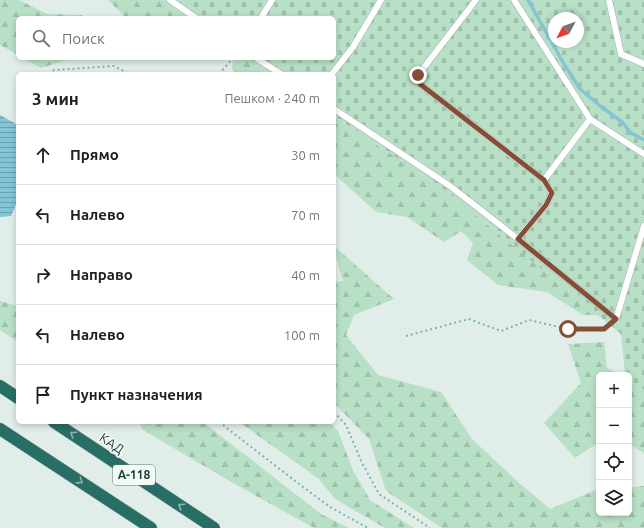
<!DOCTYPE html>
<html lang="ru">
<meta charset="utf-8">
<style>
body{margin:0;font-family:Ubuntu,sans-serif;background:#f2f2f2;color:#202124}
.controls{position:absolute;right:12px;bottom:12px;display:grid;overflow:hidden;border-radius:6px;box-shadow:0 2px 6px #0003}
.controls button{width:36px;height:36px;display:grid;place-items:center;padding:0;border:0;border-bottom:1px solid #e0e0e0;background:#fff;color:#202124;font:20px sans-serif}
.compass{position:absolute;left:548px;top:12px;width:36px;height:36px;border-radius:50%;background:#fff;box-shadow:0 2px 6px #0003;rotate:229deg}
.stop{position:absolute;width:12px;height:12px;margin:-9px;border:3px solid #844f37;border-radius:50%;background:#fff}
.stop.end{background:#844f37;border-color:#fff;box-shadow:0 1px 4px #0008}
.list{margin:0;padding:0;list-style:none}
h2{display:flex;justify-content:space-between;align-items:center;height:52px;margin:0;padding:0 16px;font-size:17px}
h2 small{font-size:13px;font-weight:400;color:#757577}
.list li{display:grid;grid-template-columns:26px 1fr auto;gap:12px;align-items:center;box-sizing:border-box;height:60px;padding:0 16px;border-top:1px solid #e0e0e0}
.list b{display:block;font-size:15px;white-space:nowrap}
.list em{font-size:13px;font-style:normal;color:#757577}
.icon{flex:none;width:22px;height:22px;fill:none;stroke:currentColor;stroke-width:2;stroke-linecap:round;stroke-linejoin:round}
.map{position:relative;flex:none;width:644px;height:528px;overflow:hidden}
.search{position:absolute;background:#fff;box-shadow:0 2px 6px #0003;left:16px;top:16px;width:320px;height:44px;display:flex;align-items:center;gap:10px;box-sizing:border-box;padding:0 14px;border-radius:6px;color:#757577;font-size:15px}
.panel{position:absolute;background:#fff;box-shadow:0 2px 6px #0003;left:16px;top:72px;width:320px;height:352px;border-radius:6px}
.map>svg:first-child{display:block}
</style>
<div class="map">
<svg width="644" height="528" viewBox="0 0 644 528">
<defs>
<pattern id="forest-firs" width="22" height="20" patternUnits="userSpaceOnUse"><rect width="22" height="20" fill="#b8e0c6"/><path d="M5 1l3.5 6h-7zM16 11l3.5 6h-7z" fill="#9ec1ab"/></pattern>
<pattern id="cemetery-stones" width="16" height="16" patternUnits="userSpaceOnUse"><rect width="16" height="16" fill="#b8e0c6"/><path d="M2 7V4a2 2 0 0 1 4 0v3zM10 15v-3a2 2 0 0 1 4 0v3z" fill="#9ec1ab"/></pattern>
<pattern id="water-rules" width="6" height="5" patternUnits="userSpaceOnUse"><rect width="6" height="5" fill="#84c4d7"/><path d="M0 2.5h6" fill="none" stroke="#6ca1af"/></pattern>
</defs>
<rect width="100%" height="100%" fill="#e1ede8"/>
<path fill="url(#forest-firs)" d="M0,0H19L47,14L81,15L86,18H18V55L0,45Z
M108,0H162L189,18H126Z
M23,58H72L41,68Z
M233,58H248L272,74H236L232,69Z
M334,116L446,191L598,315H583L547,292L498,285L467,260L473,243L461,231L444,242L407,217L376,212L334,174Z
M334,246L394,299L354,315L346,335L378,375L441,392L472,439L519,483L550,509L596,490H599V513H629V487L644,486V528H442L386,491L369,439L334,403V282L343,281L334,250Z
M0,301L18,306V342L0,330Z
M604,342L607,368L620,375H599V442L575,458L544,423L581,383L568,344Z
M629,380L644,390V453L629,444Z
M139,422H203L321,514L349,528H314L233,483L143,430Z
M239,422H329L338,431L353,470L370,500L414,528H385L335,499L319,479Z"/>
<path fill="url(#cemetery-stones)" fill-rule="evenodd" d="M162,0H644V390L629,380V375H625L621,334L446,191L334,116V74H272L248,58H334V18H189ZM554,18H578V42H554Z"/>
<path fill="url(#water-rules)" d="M0,115L18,125V203L17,202L11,216L0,217Z"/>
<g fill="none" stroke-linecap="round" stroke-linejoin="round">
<path stroke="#84c4d7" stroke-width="3.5" d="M528,0L564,64L580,89L599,105L622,122L631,133L644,140"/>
<defs>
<path id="lane" d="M170,0L196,18
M476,0L418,75L420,84L544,180L552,193L546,205L518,239
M514,0L590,119L644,154
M609,0L621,54L644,64
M261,18L272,0
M256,58L281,74
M332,74L353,47L381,0
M334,109L450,186L518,239L616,319L644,226
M544,180L590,119"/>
<path id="highway" d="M0,386L18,398
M54,422L214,528
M0,429L151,528"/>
</defs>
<use href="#lane" stroke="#a3b5b0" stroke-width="7"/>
<use href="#highway" stroke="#c1c9c8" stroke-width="13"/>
<path stroke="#7fb3a7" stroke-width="2" stroke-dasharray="2 3" stroke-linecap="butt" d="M49,74L54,70L114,66L129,74
M219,74L233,58
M406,336L469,319L501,331L529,320L568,329H604L609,324
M334,412L346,425L362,463L379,494L430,528
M219,422L299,484L330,507L368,528"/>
<use href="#lane" stroke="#fff" stroke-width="6"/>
<use href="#highway" stroke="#296e65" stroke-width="12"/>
</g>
<defs><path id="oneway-chevron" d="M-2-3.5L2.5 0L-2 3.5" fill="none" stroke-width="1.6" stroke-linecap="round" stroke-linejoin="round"/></defs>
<g stroke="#8eb4ae">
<use href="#oneway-chevron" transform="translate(73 434) rotate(-146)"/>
<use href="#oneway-chevron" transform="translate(80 481) rotate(33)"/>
<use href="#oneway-chevron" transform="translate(181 506) rotate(-146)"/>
</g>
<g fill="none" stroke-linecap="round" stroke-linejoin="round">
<path stroke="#844f37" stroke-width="5" d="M418,75L420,84L544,180L552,193L546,205L518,239L616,319L604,329H568"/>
</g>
<g text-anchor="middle" stroke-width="3.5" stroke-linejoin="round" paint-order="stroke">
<rect fill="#f2f9f6" stroke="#5f7772" stroke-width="1" x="113" y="465" width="42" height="20" rx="3"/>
<g font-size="12" font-weight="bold" fill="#203f39">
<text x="134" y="479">А-118</text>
</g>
<g font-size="13" fill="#203f39" stroke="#f2f9f6">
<text transform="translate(112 443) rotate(34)" y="5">КАД</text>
</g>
</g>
</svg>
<div class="controls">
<button>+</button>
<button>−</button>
<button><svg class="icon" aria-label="locate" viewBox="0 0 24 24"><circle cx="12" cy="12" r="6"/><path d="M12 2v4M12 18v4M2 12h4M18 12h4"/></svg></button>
<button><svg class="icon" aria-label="layers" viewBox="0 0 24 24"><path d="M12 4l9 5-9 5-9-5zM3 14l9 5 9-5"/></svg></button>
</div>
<svg class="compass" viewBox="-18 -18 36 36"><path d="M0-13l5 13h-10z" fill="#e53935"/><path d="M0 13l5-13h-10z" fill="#757577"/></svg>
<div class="stop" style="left:568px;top:329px"></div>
<div class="stop end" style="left:418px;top:75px"></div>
<div class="search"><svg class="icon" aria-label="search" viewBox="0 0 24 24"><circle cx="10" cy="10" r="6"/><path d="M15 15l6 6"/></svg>Поиск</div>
<section class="panel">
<h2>3 мин<small>Пешком · 240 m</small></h2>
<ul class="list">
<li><svg class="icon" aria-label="ahead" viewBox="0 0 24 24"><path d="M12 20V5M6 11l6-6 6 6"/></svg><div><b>Прямо</b></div><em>30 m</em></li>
<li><svg class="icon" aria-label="left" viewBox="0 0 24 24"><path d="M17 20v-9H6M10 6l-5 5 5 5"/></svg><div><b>Налево</b></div><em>70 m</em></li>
<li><svg class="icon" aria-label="right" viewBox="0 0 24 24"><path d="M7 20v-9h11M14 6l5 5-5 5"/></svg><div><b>Направо</b></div><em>40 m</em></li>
<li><svg class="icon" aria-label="left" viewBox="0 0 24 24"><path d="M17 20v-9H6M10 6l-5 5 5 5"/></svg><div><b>Налево</b></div><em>100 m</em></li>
<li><svg class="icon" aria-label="arrive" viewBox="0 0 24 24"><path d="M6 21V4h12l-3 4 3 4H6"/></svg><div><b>Пункт назначения</b></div></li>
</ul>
</section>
</div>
